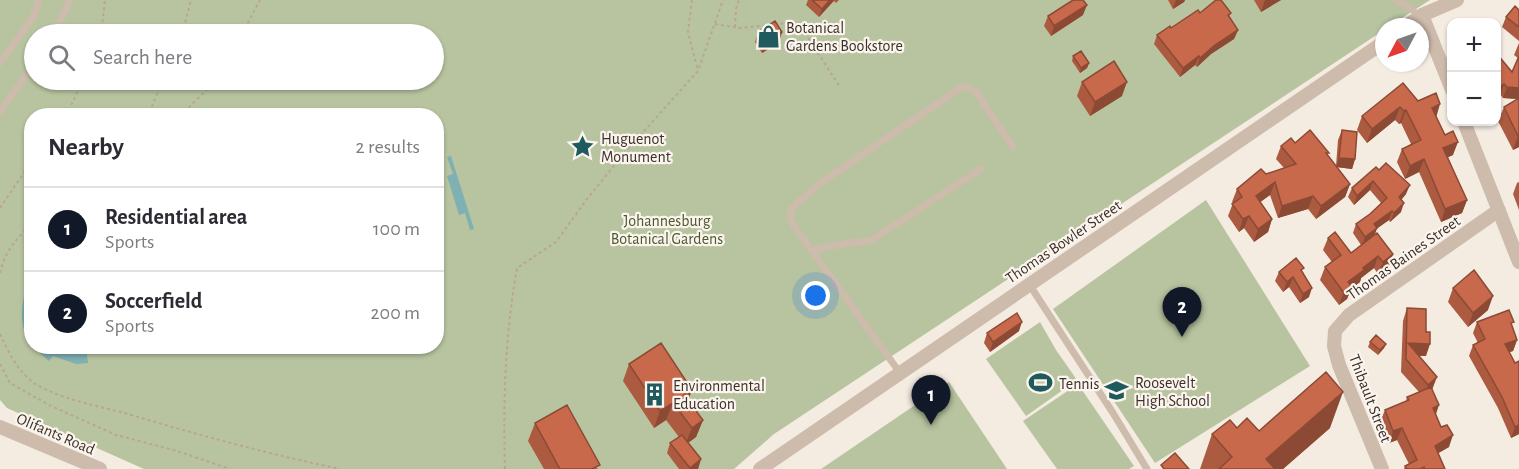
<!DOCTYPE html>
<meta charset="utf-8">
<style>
body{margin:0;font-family:"Alegreya Sans",sans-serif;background:#f7f7f7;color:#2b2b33}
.controls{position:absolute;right:18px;top:18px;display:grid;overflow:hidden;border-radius:12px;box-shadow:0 2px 4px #0004}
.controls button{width:54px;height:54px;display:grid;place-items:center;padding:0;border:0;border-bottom:2px solid #e1e1e2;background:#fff;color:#2b2b33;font:30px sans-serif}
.compass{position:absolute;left:1375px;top:18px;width:54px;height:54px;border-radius:50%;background:#fff;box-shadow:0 2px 4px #0004;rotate:229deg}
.you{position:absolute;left:816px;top:296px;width:21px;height:21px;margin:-15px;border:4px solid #fff;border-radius:50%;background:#1a73e8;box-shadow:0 0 0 9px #1a73e833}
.badge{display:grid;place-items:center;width:39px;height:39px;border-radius:50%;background:#111827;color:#fff;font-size:20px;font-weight:700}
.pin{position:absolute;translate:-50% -50px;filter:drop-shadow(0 2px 3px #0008)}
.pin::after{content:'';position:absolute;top:32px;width:21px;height:18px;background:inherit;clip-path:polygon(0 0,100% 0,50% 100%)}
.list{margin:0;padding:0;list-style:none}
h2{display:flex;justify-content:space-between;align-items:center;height:78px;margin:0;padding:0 24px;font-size:26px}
h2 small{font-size:20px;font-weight:400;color:#7c7c81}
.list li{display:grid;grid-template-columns:39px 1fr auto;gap:18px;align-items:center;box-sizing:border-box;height:84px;padding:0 24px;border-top:2px solid #e1e1e2}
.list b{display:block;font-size:22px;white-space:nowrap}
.list p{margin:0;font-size:20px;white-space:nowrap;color:#7c7c81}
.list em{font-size:20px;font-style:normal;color:#7c7c81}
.icon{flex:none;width:33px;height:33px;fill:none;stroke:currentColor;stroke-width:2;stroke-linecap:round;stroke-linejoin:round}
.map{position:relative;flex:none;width:1519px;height:469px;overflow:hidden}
.search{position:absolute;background:#fff;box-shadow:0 2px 4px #0004;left:24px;top:24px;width:420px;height:66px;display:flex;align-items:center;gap:15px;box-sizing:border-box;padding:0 21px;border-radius:33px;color:#7c7c81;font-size:22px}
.panel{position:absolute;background:#fff;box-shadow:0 2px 4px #0004;left:24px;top:108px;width:420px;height:246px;border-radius:24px}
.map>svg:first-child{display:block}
</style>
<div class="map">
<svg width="1519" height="469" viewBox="0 0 1519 469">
<rect width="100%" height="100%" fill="#f4ebe1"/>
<path fill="#b8c4a0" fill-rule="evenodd" d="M0,0H1430L1388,27H1384V30L774,434L734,469H144L7,408L0,400ZM34,34H434V80H34ZM32,116H436V346H32Z
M1206,200L1310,366L1155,463L1053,309Z
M1040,322L1056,350L1077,380L1026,416L986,359Z
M949,382L1007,469H821Z
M1078,384L1134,466L1129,469H1057L1023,421Z"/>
<path fill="#7fb0b2" d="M451,156L474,229L470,230L465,213L459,215L447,176L453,174L447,157Z
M27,287L31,289V344C19,327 20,306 27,287Z
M33,347H86L88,363L76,364L53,356L49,361Z"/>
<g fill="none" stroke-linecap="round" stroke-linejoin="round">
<path stroke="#b9a596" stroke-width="2" stroke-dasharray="3 3" stroke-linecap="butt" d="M692,0L688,32L698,71
M715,24L740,28L798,22L840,87
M735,27L736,9L739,0
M101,34L105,0
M182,34L191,0
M242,34L260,0
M66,116L83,80
M144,116L152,106L163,80
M180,116L217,80
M0,208L32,161
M0,273C4,254 16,237 32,225
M0,334C9,353 19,374 37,385C64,400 98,406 128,414C198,435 269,454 340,469
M0,364L10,383L49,405L116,435L174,450L230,469
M505,469C503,399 505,337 517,268L556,242L587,199L626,151L698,71L723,0"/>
<path stroke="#cdbbac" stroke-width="7" d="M1396,0L1413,10
M54,34L70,0
M0,63L33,17L39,0
M0,112L34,64
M812,250L847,243L870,241L981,169
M1029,284L1113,413L1147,469
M900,373L794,226L790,217L791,209L819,184L962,87H967L976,92L1013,147"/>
<path stroke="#cdbbac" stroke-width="14" d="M1422,15L1452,90
M1405,27L1422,15L1457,0
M1464,122L1519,262
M0,427L100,469
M760,469L1384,42
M1382,469L1339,365L1334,346L1335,331L1349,315L1499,210"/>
</g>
<path fill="#ac5a40" d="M808,0H839L836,3L834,1L819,17L806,5Z
M1168,0H1185L1184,2L1173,9Z
M1254,0H1281L1261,12Z
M1519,10V41L1502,27L1506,17Z
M1200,13H1231L1229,17L1238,30L1234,39L1211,54L1197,67L1195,65L1180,77L1154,44L1157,35Z
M1083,15L1051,36L1044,26L1048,16Z
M758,32H782L779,42L762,53L755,42Z
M1519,43V147L1513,150L1498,121L1504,107L1517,99L1503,98L1500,94L1497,96V54L1512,72L1518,58L1514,55Z
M1073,56L1089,63L1087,68L1080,73L1072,61Z
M1082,82L1122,96L1090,116L1077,96Z
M1418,101L1436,117L1453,155L1448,157L1467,200L1462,213L1441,222L1419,172L1405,179L1397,162L1402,149L1411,144L1401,123L1399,124L1395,120L1367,143L1357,130L1362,116Z
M1342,130L1355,159L1352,169L1337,167L1350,184L1345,197L1316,219L1308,209L1278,218L1270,195L1260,202L1272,219L1268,232L1254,242L1244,228L1239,232L1228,216L1233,203L1232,202L1237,189L1266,174L1284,168L1276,159L1281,146L1295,143L1328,156L1336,166L1338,140Z
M1376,167L1406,194L1401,200V212L1390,222L1389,220L1377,228L1375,234L1393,254L1389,266L1378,274L1374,268L1361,278L1360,282L1351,289L1347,299L1339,305L1320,280L1325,267L1332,262L1323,250L1328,238L1351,253L1361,245L1353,233L1356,224L1370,214L1381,203L1370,190L1354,205L1348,197L1352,188Z
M1519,182V210L1513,194L1517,183Z
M1279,272H1303L1309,297L1300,303L1289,287L1283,292L1275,281Z
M1453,288L1488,310L1468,327L1448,302Z
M1407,308L1426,356H1419L1432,389L1436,414L1449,447L1438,453L1445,469H1404L1405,466L1409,464L1397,440L1389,443L1380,422L1385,410L1406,401L1407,397L1419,392L1401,372L1403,321Z
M1477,322L1512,327L1517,340L1513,351L1509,352L1519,434L1511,438L1498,408L1469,356L1473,345L1478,343L1473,333Z
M1019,331L990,352L984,343L987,333Z
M1370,342L1386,344L1384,348L1378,355L1368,347Z
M629,364L688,401L703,420L696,437L688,443L701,459L698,469H679L667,453L670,443L679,437L666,420L654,428L623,381Z
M535,423L598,469H544L528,441Z
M1237,428L1259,431L1330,428L1283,469H1200L1212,434Z"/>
<path fill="#8c4a34" d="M830,0H834L819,17L822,9Z
M1176,0H1185L1184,2L1173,9Z
M1265,0H1281L1261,12Z
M1087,5L1083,15L1051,36L1054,26Z
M1238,30L1234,39L1211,54L1197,67L1200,58L1215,45Z
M782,32L779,42L762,53L765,43Z
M1199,56L1195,65L1180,77L1183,68Z
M1089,63L1087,68L1080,73L1081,68Z
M1127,82L1122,96L1090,116L1095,102Z
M1504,84L1500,94L1497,97L1501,86Z
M1507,87L1519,88V99L1503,98Z
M1440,104L1436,118L1432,108Z
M1400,107L1395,120L1367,143L1372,129Z
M1406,110L1401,123L1399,124L1404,111Z
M1519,135V147L1513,150L1518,136Z
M1458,142L1453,155L1439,161L1443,148Z
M1339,158L1355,159L1352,169L1336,167Z
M1424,159L1419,172L1405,179L1410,166Z
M1373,181L1370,190L1354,205L1357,196Z
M1275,182L1270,195L1251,209L1256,196Z
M1350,184L1345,197L1316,219L1321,206Z
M1410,185L1406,194L1396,206L1399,197Z
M1313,196L1308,209L1278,218L1282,206Z
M1467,200L1462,213L1441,222L1445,209Z
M1404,203L1401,212L1390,222L1394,213Z
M1392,211L1389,220L1371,233L1374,224Z
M1249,216L1244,228L1239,232L1243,219Z
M1272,219L1268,232L1254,242L1258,229Z
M1377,228L1374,237L1362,246L1365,237Z
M1393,254L1389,266L1378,274L1383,262Z
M1378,256L1374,268L1361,278L1360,282L1351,289L1347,299L1339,305L1348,282L1363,268Z
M1293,277L1289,287L1283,292L1287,282Z
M1312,288L1309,297L1300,303L1303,294Z
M1493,296L1488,310L1468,327L1473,313Z
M1022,322L1019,331L990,352L993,342Z
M1517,340L1513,351L1501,355L1505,344Z
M1408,343L1430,344L1426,356L1406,355Z
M1386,344L1384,348L1378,355L1380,350Z
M1437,377L1432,390L1423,397L1428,385Z
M692,390L686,407L684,395Z
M1343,392L1330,428L1283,469H1262L1266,459Z
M673,403L666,420L654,428L660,411Z
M1439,405L1435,417L1433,408Z
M703,420L696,437L685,445L692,428Z
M1519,425V434L1511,438L1515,427Z
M1402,428L1397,440L1389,443L1393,431Z
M1453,435L1449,447L1430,458L1435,446Z
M701,459L698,469H689L690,468Z"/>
<path fill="#c8694b" stroke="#8c4a34" stroke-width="1.5" d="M812,0H830L822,9Z
M1073,0H1083L1087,5L1054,26L1048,16Z
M1216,0H1221L1231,13L1228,15L1238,30L1215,45L1200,58L1199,56L1183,68L1157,35L1170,26L1171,28L1198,10L1200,13Z
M1515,6L1519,10V27L1506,17Z
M775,21L782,32L765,43L758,32Z
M1081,51L1089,63L1081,68L1073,56Z
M1497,54L1512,72L1519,56V88L1507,87L1504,84L1501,86L1497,81Z
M1114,61L1127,82L1095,102L1082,82Z
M1403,83L1418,101L1436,93L1440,104L1432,108L1445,135L1453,131L1458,142L1443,148L1467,200L1445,209L1424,159L1410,166L1402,149L1421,140L1406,110L1404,111L1400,107L1372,129L1362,116Z
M1519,98V135L1518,136L1504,107Z
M1310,130L1329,153H1326L1350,184L1321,206L1313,196L1282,206L1275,182L1256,196L1272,219L1258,229L1249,216L1243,219L1232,204L1242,197L1237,189L1261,169L1266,174L1296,164L1281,146L1291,138L1295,143Z
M1342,130L1357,132L1355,159L1339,158Z
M1386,163L1410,185L1399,197L1404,203L1394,213L1392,211L1374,224L1377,228L1365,237L1356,224L1370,214L1387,198L1373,181L1357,196L1352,188L1376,167L1379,170Z
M1335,232L1351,253L1377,233L1393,254L1383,262L1378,256L1363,268L1364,270L1348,282L1352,287L1344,293L1325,267L1341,255L1328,238Z
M1296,258L1304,268L1301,270L1312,288L1303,294L1293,277L1287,282L1279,272Z
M1474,270L1493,296L1473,313L1453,288Z
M1407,308L1426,309V332H1430V344L1408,343L1437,377L1428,385L1406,359Z
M1509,310L1514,322L1511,323L1517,340L1505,344L1515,363L1519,361V425L1515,427L1502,397L1473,345L1485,339L1477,322Z
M1017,313L1022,322L993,342L987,333Z
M1376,335L1386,344L1380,350L1370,342Z
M661,343L692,390L684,395L703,420L692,428L673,403L660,411L629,364Z
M1326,372L1343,392L1266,459L1275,469H1219L1232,457L1212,434L1230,420L1237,428L1247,418L1259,431Z
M1431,387L1439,405L1433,408L1441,427L1447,425L1453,435L1435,446L1445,469H1425L1424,467L1420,469H1407L1405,466L1417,460L1402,428L1393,431L1385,410L1409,400L1407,397Z
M567,405L600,465L592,469H560L535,423Z
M682,435L701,459L690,468L670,443Z
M1175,453L1189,469H1164L1161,465Z"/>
<defs>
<symbol id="shop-bare" viewBox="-9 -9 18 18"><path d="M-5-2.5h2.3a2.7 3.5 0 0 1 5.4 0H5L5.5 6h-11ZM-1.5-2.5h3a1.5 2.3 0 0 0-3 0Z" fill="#1f5a5e" stroke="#fbf5ee" stroke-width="2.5" paint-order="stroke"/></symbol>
<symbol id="sight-bare" viewBox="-9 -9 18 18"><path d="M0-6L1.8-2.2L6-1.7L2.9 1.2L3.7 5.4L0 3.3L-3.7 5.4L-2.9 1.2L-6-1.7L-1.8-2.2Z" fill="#1f5a5e" stroke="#fbf5ee" stroke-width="2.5" paint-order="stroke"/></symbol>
<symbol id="stadium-bare" viewBox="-9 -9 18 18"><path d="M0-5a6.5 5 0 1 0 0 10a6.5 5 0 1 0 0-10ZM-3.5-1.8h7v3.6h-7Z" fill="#1f5a5e" stroke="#fbf5ee" stroke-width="2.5" paint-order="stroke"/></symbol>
<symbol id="school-bare" viewBox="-9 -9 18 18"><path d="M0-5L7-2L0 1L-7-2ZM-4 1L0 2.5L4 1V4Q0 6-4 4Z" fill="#1f5a5e" stroke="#fbf5ee" stroke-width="2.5" paint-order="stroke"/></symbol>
<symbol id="building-bare" viewBox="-9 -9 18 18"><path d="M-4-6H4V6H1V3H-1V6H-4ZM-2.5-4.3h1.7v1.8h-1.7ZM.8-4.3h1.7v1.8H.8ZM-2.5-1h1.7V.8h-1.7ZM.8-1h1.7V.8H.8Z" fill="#1f5a5e" stroke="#fbf5ee" stroke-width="2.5" paint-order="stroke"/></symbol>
</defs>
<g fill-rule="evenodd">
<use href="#shop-bare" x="752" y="20" width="33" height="33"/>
<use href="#sight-bare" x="566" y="130" width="33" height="33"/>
<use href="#stadium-bare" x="1024" y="366" width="33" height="33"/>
<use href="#school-bare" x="1100" y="374" width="33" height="33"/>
<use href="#building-bare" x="638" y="378" width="33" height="33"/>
</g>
<g text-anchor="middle" stroke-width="4.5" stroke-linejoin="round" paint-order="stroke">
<g font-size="16" fill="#3b302b" stroke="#fbf5ee" text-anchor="start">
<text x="786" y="33">Botanical<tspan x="786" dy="18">Gardens Bookstore</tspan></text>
<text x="601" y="144">Huguenot<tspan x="601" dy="18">Monument</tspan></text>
<text x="1135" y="388">Roosevelt<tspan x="1135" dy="18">High School</tspan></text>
<text x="1059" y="389">Tennis</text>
<text x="673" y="391">Environmental<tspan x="673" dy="18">Education</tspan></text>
</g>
<g font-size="16" fill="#4a5a2e" stroke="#fbf5ee">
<text x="667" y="226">Johannesburg<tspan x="667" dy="18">Botanical Gardens</tspan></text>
</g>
<g font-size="16" fill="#3b302b" stroke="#fbf5ee">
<text transform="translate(1063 241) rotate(-34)" y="6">Thomas Bowler Street</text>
<text transform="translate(1403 257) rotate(-35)" y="6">Thomas Baines Street</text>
<text transform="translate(1371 398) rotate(69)" y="6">Thibault Street</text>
<text transform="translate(56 433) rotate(23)" y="6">Olifants Road</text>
</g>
</g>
</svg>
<div class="controls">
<button>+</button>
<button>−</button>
</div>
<svg class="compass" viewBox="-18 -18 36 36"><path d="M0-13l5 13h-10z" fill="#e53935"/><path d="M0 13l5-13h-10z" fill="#7c7c81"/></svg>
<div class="you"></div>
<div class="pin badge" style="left:931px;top:425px">1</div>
<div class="pin badge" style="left:1182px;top:337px">2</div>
<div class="search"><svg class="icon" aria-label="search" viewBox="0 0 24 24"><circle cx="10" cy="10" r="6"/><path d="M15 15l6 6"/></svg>Search here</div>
<section class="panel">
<h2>Nearby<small>2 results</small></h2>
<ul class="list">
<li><span class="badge">1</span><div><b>Residential area</b><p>Sports</p></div><em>100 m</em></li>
<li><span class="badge">2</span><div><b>Soccerfield</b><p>Sports</p></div><em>200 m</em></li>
</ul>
</section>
</div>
